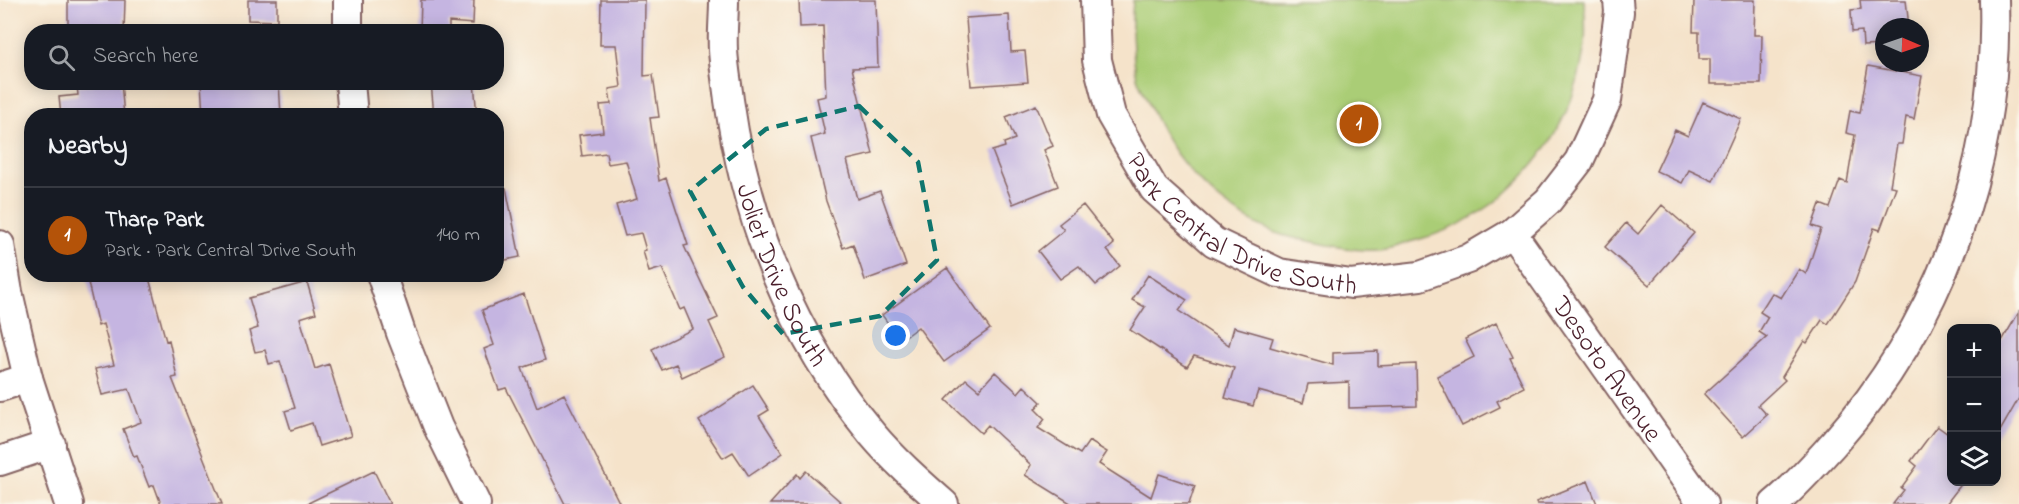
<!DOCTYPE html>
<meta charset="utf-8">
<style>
body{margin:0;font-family:"Indie Flower",sans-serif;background:#20242c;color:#f1f3f6}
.controls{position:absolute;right:18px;bottom:18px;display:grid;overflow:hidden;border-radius:12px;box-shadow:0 3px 15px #0003}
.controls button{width:54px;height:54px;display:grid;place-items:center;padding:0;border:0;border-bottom:2px solid #363941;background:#171b24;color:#f1f3f6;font:30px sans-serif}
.compass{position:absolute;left:1875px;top:18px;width:54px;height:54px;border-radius:50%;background:#171b24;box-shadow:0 3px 15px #0003;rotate:92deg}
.you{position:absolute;left:896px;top:336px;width:21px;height:21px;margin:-15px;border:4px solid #fff;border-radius:50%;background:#1a73e8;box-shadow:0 0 0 9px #1a73e833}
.badge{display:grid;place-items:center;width:39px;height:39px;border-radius:50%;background:#b45309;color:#fff;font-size:20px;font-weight:700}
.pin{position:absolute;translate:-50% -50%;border:3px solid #fff;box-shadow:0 2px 6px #0006}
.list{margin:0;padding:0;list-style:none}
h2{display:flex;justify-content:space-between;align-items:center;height:78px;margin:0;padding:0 24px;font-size:26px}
h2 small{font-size:20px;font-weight:400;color:#9ea1a6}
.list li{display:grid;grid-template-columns:39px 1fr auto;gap:18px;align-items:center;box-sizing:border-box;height:96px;padding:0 24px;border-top:2px solid #363941}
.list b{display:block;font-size:22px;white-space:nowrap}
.list p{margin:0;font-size:20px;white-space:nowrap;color:#9ea1a6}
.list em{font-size:20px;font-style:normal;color:#9ea1a6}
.icon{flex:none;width:33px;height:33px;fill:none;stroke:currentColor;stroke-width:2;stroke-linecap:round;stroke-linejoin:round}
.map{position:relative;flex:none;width:2019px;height:504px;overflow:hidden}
.search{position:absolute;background:#171b24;box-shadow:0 3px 15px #0003;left:24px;top:24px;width:480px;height:66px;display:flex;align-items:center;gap:15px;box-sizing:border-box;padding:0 21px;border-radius:24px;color:#9ea1a6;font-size:22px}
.panel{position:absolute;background:#171b24;box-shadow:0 3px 15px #0003;left:24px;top:108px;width:480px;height:174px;border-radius:24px}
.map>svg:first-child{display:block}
</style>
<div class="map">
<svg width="2019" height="504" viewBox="0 0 2019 504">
<rect width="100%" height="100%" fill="#fbf7ec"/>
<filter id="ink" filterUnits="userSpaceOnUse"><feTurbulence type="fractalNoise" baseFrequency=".0167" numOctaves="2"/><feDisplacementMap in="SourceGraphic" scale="12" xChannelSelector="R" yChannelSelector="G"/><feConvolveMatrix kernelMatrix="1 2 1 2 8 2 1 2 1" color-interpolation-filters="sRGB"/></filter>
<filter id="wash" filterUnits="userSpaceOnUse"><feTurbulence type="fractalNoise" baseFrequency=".008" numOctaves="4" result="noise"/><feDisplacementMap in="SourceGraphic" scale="24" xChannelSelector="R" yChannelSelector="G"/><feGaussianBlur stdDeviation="1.35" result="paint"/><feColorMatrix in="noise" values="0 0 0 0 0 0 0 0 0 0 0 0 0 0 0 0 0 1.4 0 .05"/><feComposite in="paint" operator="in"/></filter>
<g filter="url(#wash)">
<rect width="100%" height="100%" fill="#f5e3ca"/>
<path fill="#aacd76" stroke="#7a7650" stroke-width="1.5" d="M1133,0H1584C1585,17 1587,33 1584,50C1571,140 1505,217 1417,240C1404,243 1390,250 1377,250C1359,252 1332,246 1314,242C1303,239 1290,238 1279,234C1218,211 1172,161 1148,102C1144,94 1140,86 1137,77C1132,56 1131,22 1133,0Z"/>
<g id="blocks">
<path fill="#c5b5e1" d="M68,0H125L124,32H71V27H68Z
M248,0H277V21L248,20Z
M421,0H474L473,24L449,22V32H420Z
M601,0H645L644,76L653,75L659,117L650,118L659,181L666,178L688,245L684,246L718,318L709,322L725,357L682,377L676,364L662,370L652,349L693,329L684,308L680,310L662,268L649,272L643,251L646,250L641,233L625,236L616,205L637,199L626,161L608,164L606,153L582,156L579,135L603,132L600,105L611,104L609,89L621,87L616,45H600Z
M799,0H876L878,67L852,68L873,154L847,160L857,199L880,191L906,265L865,280L853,244L843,248L826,201L811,138L825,134L817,98L826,96L823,26L800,27Z
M1694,0H1755L1754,35H1762L1761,84H1710V59H1699V32H1693Z
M1860,0H1906L1909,27H1884V45L1863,46L1862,31L1852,32L1851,10L1861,9Z
M1009,15L1011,52L1025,51L1028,82L971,86L966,18Z
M1868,66L1922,76L1914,119L1906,117L1902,144H1897L1890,186L1896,187L1880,230L1874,228L1855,282L1828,324L1822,320L1807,343L1804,341L1782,377L1785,380L1758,405L1767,415L1743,437L1704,394L1767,337L1759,332L1768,317L1760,312L1772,293L1781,298L1799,269L1806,274L1821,229L1812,226L1820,204L1830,208L1840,180L1847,183L1855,135L1846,133L1850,111L1860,113Z
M111,82H121L124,116H61L59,97L78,95L77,86Z
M201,82H279L281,116H203Z
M431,82H474L477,116H434Z
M1703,102L1741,119L1713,181L1689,170L1682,183L1656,171L1675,130L1688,136Z
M1036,105L1053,146L1044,150L1058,186L1013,204L992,151L1005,147L1004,143L1015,139L1006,117Z
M506,188L520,257L496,262V189Z
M1083,205L1114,244L1107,250L1120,266L1096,285L1079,266L1060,279L1038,251L1064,230L1059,224Z
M1662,205L1694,233L1649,285L1605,247L1626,223L1638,234Z
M947,268L990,329L944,362L918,327L900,340L882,315Z
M86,274H148L166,341L169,340L177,377L172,378L222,504H161L154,485L149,487L137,456L134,457L123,429L141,422L129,389L102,395L95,369L114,365L103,324L98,326Z
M1148,275L1187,300L1179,311L1229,345L1234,327L1273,338L1270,347L1333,365V353L1378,351V366L1416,364L1417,406L1349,408V382L1308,384L1303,403L1258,391L1253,406L1225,398L1234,368L1194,356L1187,367L1130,330L1145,307L1132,300Z
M307,282L316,313L300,318L315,369L329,364L351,436L319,446L312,423L291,430L285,411L295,408L280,361L269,364L265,350L255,352L249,331L258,328L249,298Z
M524,294L545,360L522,368L537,408L564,394L620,504H565L506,388L499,390L484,349L494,345L482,310Z
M2019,312V398L1996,438V351Z
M1496,323L1513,357L1510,358L1524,387L1497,401L1500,407L1462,426L1437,376L1474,357L1465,339Z
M995,372L1018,393L1024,386L1041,402L1035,409L1045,419L1038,428L1080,454L1089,441L1107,452L1099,464L1151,497L1159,474L1195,486L1189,504H1072L1025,475L1031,465L988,425L981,433L946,400L966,379L979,390Z
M753,385L769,410L759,416L783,453L749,476L733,452L723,458L699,421Z
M1937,426L1952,437V482H1963L1946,504H1893L1904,490L1901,488L1917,466L1911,461Z
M374,471L390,504H306Z
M806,471L843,504H770L797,474L800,478Z
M1588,481L1597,504H1537L1536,502Z"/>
</g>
</g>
<g filter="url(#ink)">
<use href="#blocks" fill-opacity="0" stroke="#866463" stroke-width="1.5"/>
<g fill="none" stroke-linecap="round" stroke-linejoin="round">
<defs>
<g id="minor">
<path id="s1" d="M724,0C724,17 722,34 723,50C724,67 727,83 729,100C746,223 793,338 872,434C893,459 919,482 944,504"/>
<path id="s2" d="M1095,0L1097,60L1111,115L1154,189L1214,242L1279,273L1351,284L1420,276L1468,259L1512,233L1548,201L1579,161L1607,100L1619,12L1618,0"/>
<path d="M348,32V0"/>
<path d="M350,82L353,116"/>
<path id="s3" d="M1512,233L1703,504"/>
<path d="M0,245L8,292L28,378L69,504"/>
<path d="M381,274L401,333L438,427L476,504"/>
<path d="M0,387L28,378"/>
<path d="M0,461L51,444"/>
<path d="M1774,504C1796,486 1815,464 1834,443C1942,321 1999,162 1994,0"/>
</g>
</defs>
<use href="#minor" stroke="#866463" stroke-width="32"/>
<use href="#minor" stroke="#fff" stroke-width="28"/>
</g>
</g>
<path fill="none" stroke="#0f766e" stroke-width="4.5" stroke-dasharray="12 8" stroke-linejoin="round" d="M859,106L918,162L937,260L880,316L783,334L743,287L690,191L766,129Z"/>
<g text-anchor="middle" stroke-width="4.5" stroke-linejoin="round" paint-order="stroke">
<g font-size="27" fill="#4a1f2b" stroke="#fbf7ec">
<text dy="9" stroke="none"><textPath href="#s2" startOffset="298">Park Central Drive South</textPath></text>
<text dy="9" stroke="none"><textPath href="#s1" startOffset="284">Joliet Drive South</textPath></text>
<text dy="9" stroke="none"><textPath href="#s3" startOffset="166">Desoto Avenue</textPath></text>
</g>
</g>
</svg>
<div class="controls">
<button>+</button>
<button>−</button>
<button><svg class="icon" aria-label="layers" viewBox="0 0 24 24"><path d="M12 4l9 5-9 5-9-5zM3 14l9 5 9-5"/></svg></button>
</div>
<svg class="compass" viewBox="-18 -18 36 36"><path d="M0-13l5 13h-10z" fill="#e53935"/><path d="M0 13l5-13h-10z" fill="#9ea1a6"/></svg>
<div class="you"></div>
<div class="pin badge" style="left:1359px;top:124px">1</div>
<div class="search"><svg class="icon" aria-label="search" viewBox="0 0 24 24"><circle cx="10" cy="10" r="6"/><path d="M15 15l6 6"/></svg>Search here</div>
<section class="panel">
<h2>Nearby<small></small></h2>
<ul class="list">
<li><span class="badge">1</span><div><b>Tharp Park</b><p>Park · Park Central Drive South</p></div><em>140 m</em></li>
</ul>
</section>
</div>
